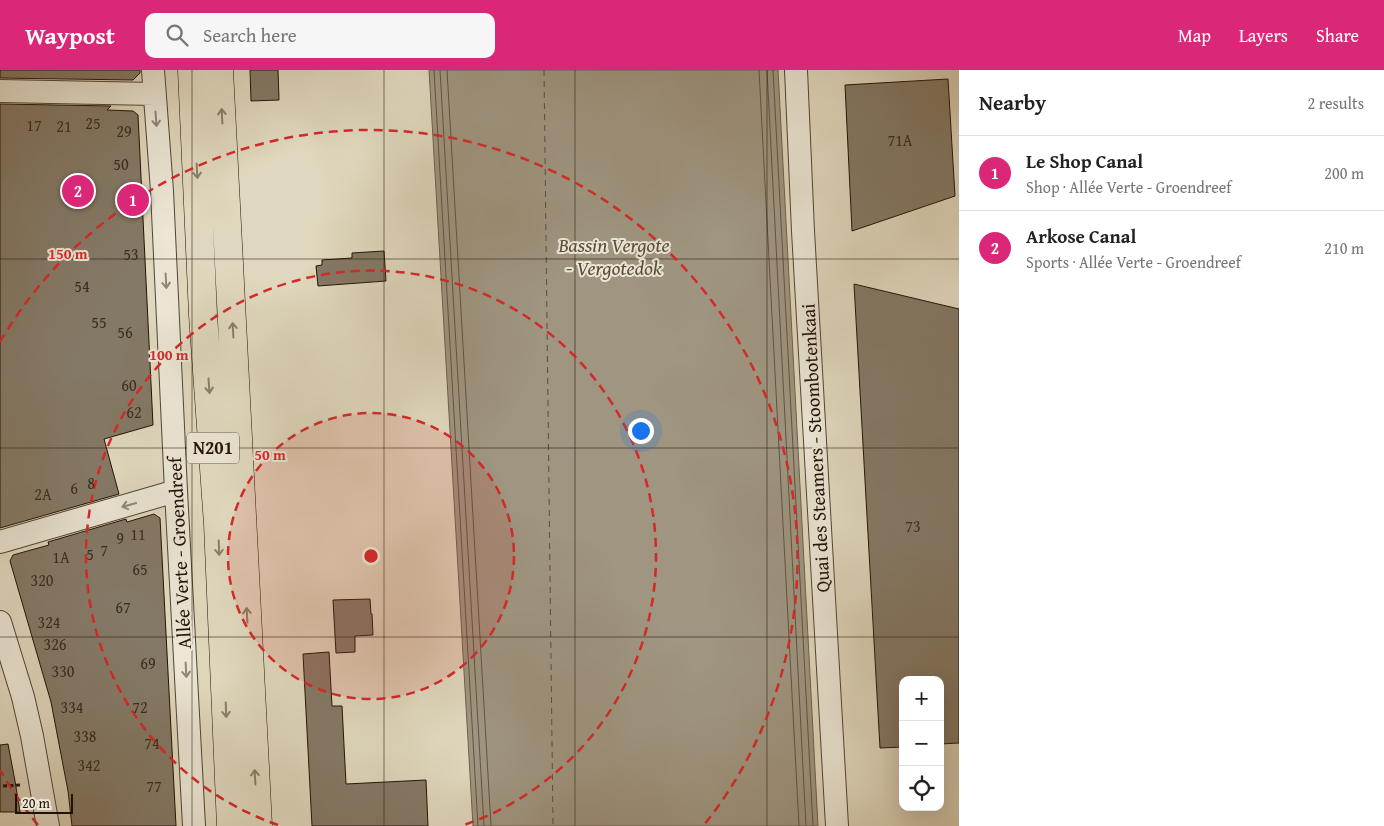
<!DOCTYPE html>
<meta charset="utf-8">
<style>
body{margin:0;font-family:"Gentium Book Plus",serif;background:#f6f6f6;color:#222}
.controls{position:absolute;right:15px;bottom:15px;display:grid;overflow:hidden;border-radius:10px;box-shadow:0 5px 20px #0002}
.controls button{width:45px;height:45px;display:grid;place-items:center;padding:0;border:0;border-bottom:1px solid #e0e0e0;background:#fff;color:#222;font:25px sans-serif}
.scale{position:absolute;left:15px;bottom:12px;width:58px;box-sizing:border-box;padding-left:5px;border:2px solid #211207;border-top:0;font-size:14px;line-height:18px;white-space:nowrap;color:#211207;-webkit-text-stroke:4px #ebe6d5;paint-order:stroke}
.you{position:absolute;left:640px;top:360px;width:18px;height:18px;margin:-12px;border:4px solid #fff;border-radius:50%;background:#1a73e8;box-shadow:0 0 0 8px #1a73e833}
.badge{display:grid;place-items:center;width:32px;height:32px;border-radius:50%;background:#db2777;color:#fff;font-size:16px;font-weight:700}
.pin{position:absolute;translate:-50% -50%;border:2px solid #fff;box-shadow:0 1px 5px #0006}
.list{margin:0;padding:0;list-style:none}
h2{display:flex;justify-content:space-between;align-items:center;height:65px;margin:0;padding:0 20px;font-size:21px}
h2 small{font-size:16px;font-weight:400;color:#767676}
.list li{display:grid;grid-template-columns:32px 1fr auto;gap:15px;align-items:center;box-sizing:border-box;height:75px;padding:0 20px;border-top:1px solid #e0e0e0}
.list b{display:block;font-size:19px;white-space:nowrap}
.list p{margin:0;font-size:16px;white-space:nowrap;color:#767676}
.list em{font-size:16px;font-style:normal;color:#767676}
.icon{flex:none;width:28px;height:28px;fill:none;stroke:currentColor;stroke-width:2;stroke-linecap:round;stroke-linejoin:round}
.map{position:relative;flex:none;width:959px;height:756px;overflow:hidden}
header{display:flex;align-items:center;gap:30px;box-sizing:border-box;height:70px;padding:0 25px;background:#db2777;color:#fff}
header strong{font-size:24px}
nav{display:flex;gap:28px;margin-inline-start:auto;font-size:18px}
.search{width:350px;height:45px;background:#f6f6f6;display:flex;align-items:center;gap:12px;box-sizing:border-box;padding:0 18px;border-radius:10px;color:#767676;font-size:19px}
main{display:flex}
aside{flex:1;background:#fff}
.map>svg:first-child{display:block}
</style>
<header>
<strong>Waypost</strong>
<div class="search"><svg class="icon" aria-label="search" viewBox="0 0 24 24"><circle cx="10" cy="10" r="6"/><path d="M15 15l6 6"/></svg>Search here</div>
<nav><a>Map</a><a>Layers</a><a>Share</a></nav>
</header>
<main>
<div class="map">
<svg width="959" height="756" viewBox="0 0 959 756">
<rect width="100%" height="100%" fill="#e0d8be"/>
<filter id="stains"><feTurbulence type="fractalNoise" baseFrequency=".004" numOctaves="4"/><feColorMatrix values="0 0 0 0 .2 0 0 0 0 .09 0 0 0 0 .02 0 0 0 .5 -.17"/></filter>
<radialGradient id="worn" r=".72"><stop offset=".6" stop-color="#630" stop-opacity="0"/><stop offset="1" stop-color="#630" stop-opacity=".3"/></radialGradient>
<path fill="#9f9580" stroke="#6d6150" d="M429,0H778L818,756H473Z"/>
<g fill="none" stroke-linecap="round" stroke-linejoin="round">
<path stroke="#605444" stroke-width="1" d="M434,0L478,756
M440,0L484,756
M447,0L491,756
M759,0L799,756
M767,0L806,756
M773,0L813,756"/>
<path stroke="#5a4d3d" stroke-width="1" stroke-dasharray="6 5" stroke-linecap="butt" d="M544,0L553,756"/>
</g>
<path fill="#847966" stroke="#211207" d="M0,0H140V3L133,10L0,8Z
M250,0H278L279,30L251,31Z
M948,9L955,126L852,161L845,15Z
M0,34L111,36L107,40L133,41L138,45L153,355L104,369L119,424L0,458Z
M384,181L386,211L318,216L316,196L322,195V190L352,188V183Z
M854,214L959,239V673L940,674V610H903V677L880,678Z
M154,444L160,448L176,756H72L68,721L51,632L10,491L13,485L49,475L48,472L126,449L127,452Z
M370,529L371,544H372L373,565L355,566V582L336,583L333,530Z
M329,582L332,636H342L346,714L426,710L428,756H312L303,584Z
M8,674L15,711L20,742H0V675Z"/>
<g fill="none" stroke-linecap="round" stroke-linejoin="round">
<defs>
<path id="minor" d="M153,0L162,121L176,421L194,756
M796,0L803,161L837,756
M0,21L154,24
M0,472L176,421
M0,552L23,627L32,666L48,756"/>
<path id="major" d="M192,0L203,245L218,454L231,756
M219,0L258,756"/>
</defs>
<use href="#minor" stroke="#514435" stroke-width="24"/>
<use href="#major" stroke="#211207" stroke-width="29"/>
<path stroke="#211207" stroke-width="3" stroke-dasharray="4 2.5" stroke-linecap="butt" d="M3,716L20,715"/>
<use href="#minor" stroke="#ebe6d5" stroke-width="22"/>
<use href="#major" stroke="#e0d8be" stroke-width="28"/>
</g>
<defs><path id="oneway-shaft" d="M-6 0H5M1.5-3L5.5 0L1.5 3" fill="none" stroke-width="1.6" stroke-linecap="round" stroke-linejoin="round" transform="scale(1.25)"/></defs>
<g stroke="#8a7f6c">
<use href="#oneway-shaft" transform="translate(222 46) rotate(-93)"/>
<use href="#oneway-shaft" transform="translate(197 101) rotate(87)"/>
<use href="#oneway-shaft" transform="translate(233 260) rotate(-93)"/>
<use href="#oneway-shaft" transform="translate(209 316) rotate(86)"/>
<use href="#oneway-shaft" transform="translate(219 478) rotate(88)"/>
<use href="#oneway-shaft" transform="translate(247 545) rotate(-93)"/>
<use href="#oneway-shaft" transform="translate(226 640) rotate(88)"/>
<use href="#oneway-shaft" transform="translate(255 707) rotate(-93)"/>
</g>
<g stroke="#908778">
<use href="#oneway-shaft" transform="translate(156 49) rotate(86)"/>
<use href="#oneway-shaft" transform="translate(166 211) rotate(87)"/>
<use href="#oneway-shaft" transform="translate(129 435) rotate(164)"/>
<use href="#oneway-shaft" transform="translate(186 600) rotate(87)"/>
</g>
<path fill="none" stroke="#211207" stroke-width="1" stroke-opacity="0.55" d="M192,0V756M384,0V756M575,0V756M767,0V756M0,189H959M0,378H959M0,567H959"/>
<circle cx="371" cy="486" r="143" fill="#d62828" fill-opacity=".12"/>
<g fill="none" stroke="#d62828" stroke-width="2.5" stroke-dasharray="9 6">
<circle cx="371" cy="486" r="143"/>
<path d="M278 755A285 285 0 1 1 464 755"/>
<path d="M38 755A428 428 0 0 1 0 700M0 272A428 428 0 1 1 704 755"/>
</g>
<g text-anchor="middle" stroke-width="4" stroke-linejoin="round" paint-order="stroke">
<g font-size="16" fill="#3a2c1f">
<text x="93" y="59">25</text>
<text x="34" y="61">17</text>
<text x="64" y="62">21</text>
<text x="124" y="67">29</text>
<text x="900" y="76">71A</text>
<text x="121" y="100">50</text>
<text x="131" y="190">53</text>
<text x="82" y="222">54</text>
<text x="99" y="258">55</text>
<text x="125" y="268">56</text>
<text x="129" y="321">60</text>
<text x="134" y="348">62</text>
<text x="91" y="419">8</text>
<text x="74" y="424">6</text>
<text x="43" y="430">2A</text>
<text x="913" y="462">73</text>
<text x="138" y="470">11</text>
<text x="120" y="474">9</text>
<text x="104" y="486">7</text>
<text x="90" y="490">5</text>
<text x="61" y="493">1A</text>
<text x="140" y="505">65</text>
<text x="42" y="516">320</text>
<text x="123" y="543">67</text>
<text x="49" y="558">324</text>
<text x="55" y="580">326</text>
<text x="148" y="599">69</text>
<text x="63" y="607">330</text>
<text x="72" y="643">334</text>
<text x="140" y="643">72</text>
<text x="85" y="672">338</text>
<text x="152" y="679">74</text>
<text x="89" y="701">342</text>
<text x="154" y="722">77</text>
</g>
<rect fill="#ebe6d5" stroke="#5e5245" stroke-width="1" x="187" y="362.5" width="52" height="31" rx="4"/>
<g font-size="18" font-weight="bold" fill="#211207">
<text x="213" y="384">N201</text>
</g>
<g font-size="19" fill="#211207" stroke="#ebe6d5">
<text transform="translate(815 378) rotate(-93)" y="7">Quai des Steamers - Stoombotenkaai</text>
<text transform="translate(179 483) rotate(-93)" y="7">Allée Verte - Groendreef</text>
</g>
<g font-size="20" font-style="italic" fill="#5a4d3d" stroke="#ebe6d5">
<text x="614" y="182">Bassin Vergote<tspan x="614" dy="23">- Vergotedok</tspan></text>
</g>
</g>
<circle cx="371" cy="486" r="8" fill="#d62828" stroke="#ebe6d5" stroke-width="2.5"/>
<g font-size="15" text-anchor="middle" font-weight="bold" fill="#d62828" stroke="#ebe6d5" stroke-width="4" stroke-linejoin="round" paint-order="stroke">
<text x="68" y="189">150 m</text>
<text x="169" y="290">100 m</text>
<text x="270" y="390">50 m</text>
</g>
<rect width="100%" height="100%" filter="url(#stains)"/>
<rect width="100%" height="100%" fill="url(#worn)"/>
</svg>
<div class="controls">
<button>+</button>
<button>−</button>
<button><svg class="icon" aria-label="locate" viewBox="0 0 24 24"><circle cx="12" cy="12" r="6"/><path d="M12 2v4M12 18v4M2 12h4M18 12h4"/></svg></button>
</div>
<div class="scale">20 m</div>
<div class="you"></div>
<div class="pin badge" style="left:133px;top:130px">1</div>
<div class="pin badge" style="left:78px;top:121px">2</div>
</div>
<aside>
<h2>Nearby<small>2 results</small></h2>
<ul class="list">
<li><span class="badge">1</span><div><b>Le Shop Canal</b><p>Shop · Allée Verte - Groendreef</p></div><em>200 m</em></li>
<li><span class="badge">2</span><div><b>Arkose Canal</b><p>Sports · Allée Verte - Groendreef</p></div><em>210 m</em></li>
</ul>
</aside>
</main>
